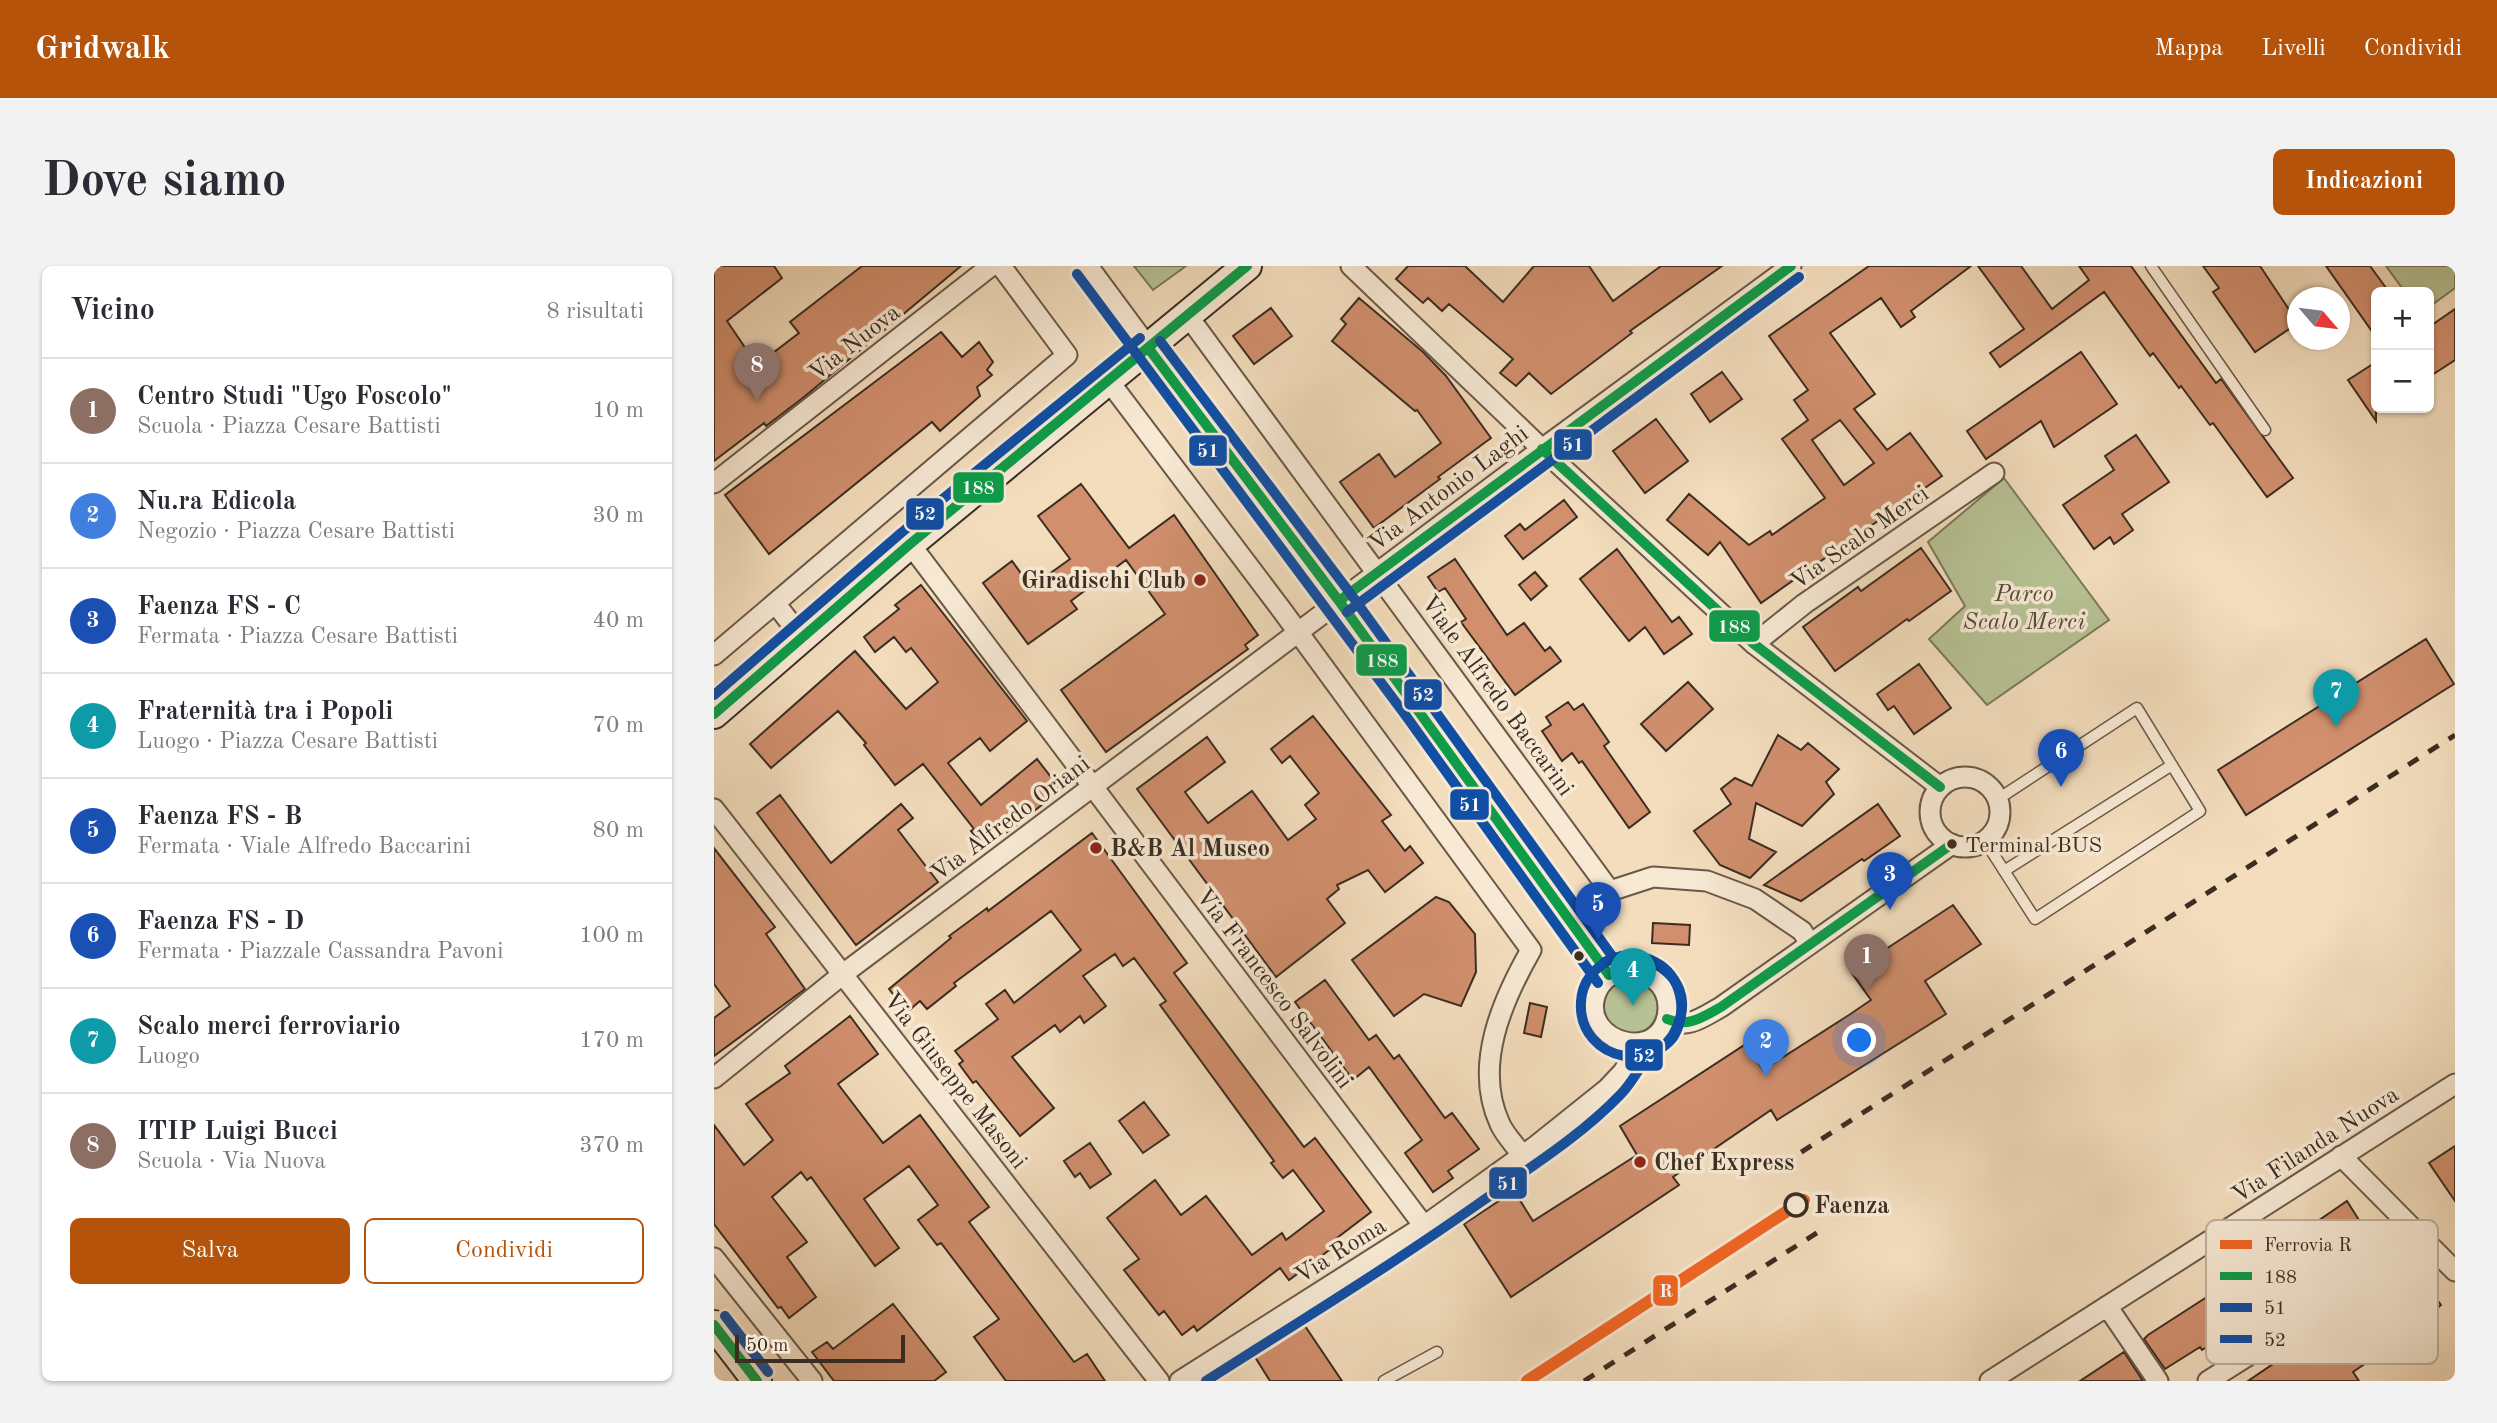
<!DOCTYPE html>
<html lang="it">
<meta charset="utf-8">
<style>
body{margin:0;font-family:"Old Standard TT",serif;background:#f2f2f3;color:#2b2b33}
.controls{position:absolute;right:21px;top:21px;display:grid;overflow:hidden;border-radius:10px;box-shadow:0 2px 5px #0004}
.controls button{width:63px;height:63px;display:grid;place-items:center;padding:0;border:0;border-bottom:2px solid #e1e1e2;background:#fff;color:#2b2b33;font:35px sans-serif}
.compass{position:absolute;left:1573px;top:21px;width:63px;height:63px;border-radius:50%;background:#fff;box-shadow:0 2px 5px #0004;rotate:118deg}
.scale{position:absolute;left:21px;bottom:18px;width:170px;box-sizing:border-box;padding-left:7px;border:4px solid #3c2d22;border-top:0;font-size:19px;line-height:24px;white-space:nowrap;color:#3c2d22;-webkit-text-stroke:5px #f7e9d4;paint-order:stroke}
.you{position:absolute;left:1146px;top:775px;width:24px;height:24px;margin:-18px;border:5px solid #fff;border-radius:50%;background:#1a73e8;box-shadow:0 0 0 10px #1a73e833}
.badge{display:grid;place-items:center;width:46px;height:46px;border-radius:50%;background:#b45309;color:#fff;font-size:23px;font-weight:700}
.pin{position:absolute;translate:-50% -58px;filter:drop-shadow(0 2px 4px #0008)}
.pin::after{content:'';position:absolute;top:37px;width:24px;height:21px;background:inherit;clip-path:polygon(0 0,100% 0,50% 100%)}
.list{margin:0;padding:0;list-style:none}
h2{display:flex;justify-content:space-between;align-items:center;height:91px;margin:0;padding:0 28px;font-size:30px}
h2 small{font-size:23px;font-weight:400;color:#7c7c81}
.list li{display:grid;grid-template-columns:46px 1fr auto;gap:21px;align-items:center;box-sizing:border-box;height:105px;padding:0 28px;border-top:2px solid #e1e1e2}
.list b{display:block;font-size:26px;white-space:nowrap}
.list p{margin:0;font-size:23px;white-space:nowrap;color:#7c7c81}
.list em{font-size:23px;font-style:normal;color:#7c7c81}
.actions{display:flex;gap:14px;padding:21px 28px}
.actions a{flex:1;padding:16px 0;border:2px solid #b45309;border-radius:10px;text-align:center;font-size:24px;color:#b45309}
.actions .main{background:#b45309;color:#fff}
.map{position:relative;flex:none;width:1741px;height:1115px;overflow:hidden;border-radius:10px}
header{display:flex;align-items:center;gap:42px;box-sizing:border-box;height:98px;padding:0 35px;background:#b45309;color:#fff}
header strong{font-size:33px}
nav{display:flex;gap:38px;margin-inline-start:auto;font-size:24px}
.intro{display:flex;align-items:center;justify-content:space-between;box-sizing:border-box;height:168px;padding:0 42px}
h1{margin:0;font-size:49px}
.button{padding:18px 32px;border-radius:10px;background:#b45309;color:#fff;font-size:24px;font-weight:700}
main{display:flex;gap:42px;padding:0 42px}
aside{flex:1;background:#fff;border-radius:10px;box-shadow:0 2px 5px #0004}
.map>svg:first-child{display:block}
</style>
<header>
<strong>Gridwalk</strong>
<nav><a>Mappa</a><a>Livelli</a><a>Condividi</a></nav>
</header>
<div class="intro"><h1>Dove siamo</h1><a class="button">Indicazioni</a></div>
<main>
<aside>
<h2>Vicino<small>8 risultati</small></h2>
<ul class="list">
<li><span class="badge" style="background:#8d6e63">1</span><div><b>Centro Studi &quot;Ugo Foscolo&quot;</b><p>Scuola · Piazza Cesare Battisti</p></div><em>10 m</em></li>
<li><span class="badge" style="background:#3f7fe0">2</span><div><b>Nu.ra Edicola</b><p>Negozio · Piazza Cesare Battisti</p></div><em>30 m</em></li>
<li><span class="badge" style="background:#1a4fb4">3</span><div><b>Faenza FS - C</b><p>Fermata · Piazza Cesare Battisti</p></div><em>40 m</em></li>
<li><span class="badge" style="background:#0f9aa8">4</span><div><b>Fraternità tra i Popoli</b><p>Luogo · Piazza Cesare Battisti</p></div><em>70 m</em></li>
<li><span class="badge" style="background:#1a4fb4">5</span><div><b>Faenza FS - B</b><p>Fermata · Viale Alfredo Baccarini</p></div><em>80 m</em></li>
<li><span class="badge" style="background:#1a4fb4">6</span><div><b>Faenza FS - D</b><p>Fermata · Piazzale Cassandra Pavoni</p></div><em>100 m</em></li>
<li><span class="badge" style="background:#0f9aa8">7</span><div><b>Scalo merci ferroviario</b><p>Luogo</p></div><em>170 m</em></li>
<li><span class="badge" style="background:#8d6e63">8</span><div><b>ITIP Luigi Bucci</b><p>Scuola · Via Nuova</p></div><em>370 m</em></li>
</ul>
<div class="actions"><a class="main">Salva</a><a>Condividi</a></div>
</aside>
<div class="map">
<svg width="1741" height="1115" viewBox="0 0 1741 1115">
<rect width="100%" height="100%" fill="#f3ddbd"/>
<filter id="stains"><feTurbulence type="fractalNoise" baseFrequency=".00286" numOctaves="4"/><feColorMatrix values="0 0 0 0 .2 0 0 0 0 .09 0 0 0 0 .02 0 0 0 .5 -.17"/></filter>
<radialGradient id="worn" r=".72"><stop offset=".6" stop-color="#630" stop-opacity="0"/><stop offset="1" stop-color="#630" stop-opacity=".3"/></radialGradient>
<path fill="#b7c294" stroke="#7a785b" stroke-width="2" d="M420,0H472L439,24Z
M1672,0H1741V22L1715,41V26H1691Z
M1290,212L1395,354L1273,439L1215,373L1251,340L1214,276Z
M890 741a27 27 0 1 1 54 0a27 27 0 1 1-54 0Z"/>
<path fill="#d18f6e" stroke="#3c2d22" stroke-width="2" fill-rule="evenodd" d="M0,0H60L68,12L13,55L43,99L85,67L76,56L148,0H247L90,131L52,160L50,157L0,195Z
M694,0H751L789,36L820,0H875L899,35L947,0H1008L916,65L918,67L837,128L815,107L802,120L786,107L799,93L735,38L728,45L714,32L709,37L682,13Z
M1155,0H1257L1197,45L1201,51L1187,61L1167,32L1116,67L1161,128L1140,143L1173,184L1196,167L1228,210L1047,337L1006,276L994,289L953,254L975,228L1035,279L1056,265L1058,269L1111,232L1068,173L1094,154L1080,134L1094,124L1055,70ZM1126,154L1160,197L1130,219L1098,174Z
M1264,0H1307L1338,43L1375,14L1365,0H1417L1502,117L1507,113L1579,212L1553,231L1499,157L1496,159L1467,120L1465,122L1439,87L1436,90L1390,26L1286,101L1276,87L1310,63Z
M1489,0H1546L1584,57L1541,86L1499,26L1505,22Z
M1612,0H1656L1675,26H1662V71Z
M645,32L709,86L732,110L777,172L724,211L726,213L660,262L626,216L665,188L681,211L727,177L703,144L701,145L618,75L632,58L627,53Z
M557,42L578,70L540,98L519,70Z
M1741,43V94L1715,111V61Z
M227,66L248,91L265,76L279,96L273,104L278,109L263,121L266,130L226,165L218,156L55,288L11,229Z
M1367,86L1403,138L1340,181L1327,155L1272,193L1253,165Z
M1662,96V155L1634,114Z
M1008,106L1028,133L996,156L977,128Z
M942,153L974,195L931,227L899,185Z
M1422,169L1455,216L1408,248L1419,264L1400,278L1396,271L1380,283L1349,239L1400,204L1391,190Z
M367,218L415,282L460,249L544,369L531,379L534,383L392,486L347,424L451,348L412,294L357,335L363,343L314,378L269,317L298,295L317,321L356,293L324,250Z
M850,234L863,251L809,293L791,270L806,258L811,264Z
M1207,282L1237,325L1195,355L1193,353L1121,405L1089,361L1144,321L1147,325Z
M903,283L958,356L965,351L978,368L950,388L931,361L915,375L866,313Z
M741,293L793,369L810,357L831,385L836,381L847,395L801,429L747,356L752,353L731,322L724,326L714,311Z
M821,306L833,320L817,334L805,319Z
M207,319L313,455L276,485L266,472L234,497L267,539L323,493L347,524L271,583L257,565L260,563L209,498L181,519L150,479L152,477L124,445L57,502L36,478L141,385L192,443L224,416L197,382L192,386L180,371L161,386L150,371L185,343L181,339Z
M1712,373L1740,418L1532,549L1504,504Z
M1205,398L1237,442L1200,468L1180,440L1174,444L1163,428Z
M974,416L999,443L952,485L927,458Z
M854,436L860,444L869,438L895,476L890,480L936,546L915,562L868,495L865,497L858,487L848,495L828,465L837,459L832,451Z
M599,450L677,549L668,555L691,585L696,580L709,597L671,626L654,604L623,619L625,623L613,633L631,657L562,711L423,523L493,471L511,496L471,526L494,557L538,525L574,574L602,553L591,539L605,527L576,490L568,497L557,483Z
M1064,469L1087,484L1094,477L1125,503L1112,516L1120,528L1088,560L1042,537L1035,573L1062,586L1036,612L1006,599L980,565L1017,538L1007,523L1021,512L1038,520Z
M66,529L117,597L187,538L199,552L184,564L224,616L142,679L43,547Z
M1164,538L1186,570L1150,595L1148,593L1087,635L1050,619Z
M378,567L473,697L460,707L590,881L601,872L657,946L619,975L622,979L575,1014L566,1002L483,1065L480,1060L468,1069L450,1045L445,1049L410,1004L425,993L393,952L441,914L467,949L492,930L538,989L568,967L572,974L610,945L579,904L569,912L557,897L560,895L446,739L452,735L420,692L409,700L401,688L369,710L392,740L370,757L366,750L346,766L341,759L298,791L340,842L306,870L262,815L259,817L245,798L249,795L241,785L284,753L272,738L291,724L300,737L367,684L337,645L240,717L242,720L213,743L206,735L193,746L175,723L237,672L235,670L273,642L274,645Z
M0,582L61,661L52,668L91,723L0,790V752L16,740L0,718Z
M722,631L735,636L761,668L762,706L747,740L710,728L680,750L638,694Z
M1239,639L1267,678L1211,715L1232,748L1063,854L1057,844L959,911L965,919L797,1031L750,958L800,925L819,955L923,889L906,860L1032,778L1049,804L1135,749L1157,734L1137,706Z
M939,657L976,659L975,679L938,677Z
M611,714L655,774L662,769L680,793L685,789L731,852L738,847L765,883L734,905L739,912L719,926L691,887L708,874L655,801L639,814L581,736Z
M816,737L833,741L827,771L810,767Z
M136,750L164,788L124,818L169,877L206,849L275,941L255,956L360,1096L373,1088L391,1115H292L260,1071L285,1053L227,977L223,979L204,954L224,939L195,900L150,933L185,982L161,1000L97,911L93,914L87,906L58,931L93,976L73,991L102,1031L75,1052L67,1041L64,1042L0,958V859L30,899L59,874L32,838L76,807L71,800Z
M430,836L455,869L429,887L405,855Z
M376,877L397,908L376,922L366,907L361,911L350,895Z
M1741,880V935L1715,897Z
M1633,935L1660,978L1532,1064L1528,1059L1488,1084L1486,1081L1451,1103L1430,1073L1434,1069L1499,1027Z
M1700,1002L1727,1039L1691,1067L1693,1069L1639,1106L1645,1115H1534L1584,1081L1582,1079L1630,1049L1659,1028L1661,1031Z
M179,1038L232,1106L220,1115H120L98,1086L113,1076L119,1083Z
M591,1060L628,1115H556L541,1091Z
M1410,1086L1429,1115H1366Z"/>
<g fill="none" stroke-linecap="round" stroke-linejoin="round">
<defs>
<path id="lane" d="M1437,0L1551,164
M1271,575L1321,653L1486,545L1423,442L1284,533
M1290,605L1458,499
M670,1115L723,1086"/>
<path id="street" d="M374,0C548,237 729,468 895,709
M637,0L828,183L1040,378L1226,521
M474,50L896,625L939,611L993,615L1041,633L1088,665L1096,678
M394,114L567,343L817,684C788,735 759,800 786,858C791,869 801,879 808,889
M0,217L277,0
M196,278L710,960
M61,337L89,373
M1040,378L1090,338L1280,207
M0,389L353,89L287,0
M1216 546a35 35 0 1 1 70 0a35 35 0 1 1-70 0Z
M0,543L445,1115
M907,704C931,701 955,717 954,743C951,800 867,778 881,730C886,715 894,710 907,704Z
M953,753C973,764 989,751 1007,741L1238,578
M0,812L129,708L828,183L1077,0
M1627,890L1741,1005
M0,992L98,1115
M1393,1040L1444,1115
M466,1115L710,960L823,879L893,823L909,806L928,777
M1276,1115L1741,818
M1494,1115L1712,977"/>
<path id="secondary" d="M0,448L196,278L533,0
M0,1059L43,1115"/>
</defs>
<use href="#lane" stroke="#6a5949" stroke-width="13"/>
<use href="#street" stroke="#6a5949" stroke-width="23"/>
<use href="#secondary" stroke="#3c2d22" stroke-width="32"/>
<use href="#lane" stroke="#f7e9d4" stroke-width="10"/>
<use href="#street" stroke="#f7e9d4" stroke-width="19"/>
<use href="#secondary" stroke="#f7e9d4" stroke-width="28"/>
<path stroke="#3c2d22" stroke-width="5" stroke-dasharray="12 12" stroke-linecap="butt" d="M1067,899L1741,469
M870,1115L1109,963"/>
<defs>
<path id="bus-1" d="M435,83L625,335L895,709
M828,183L1040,378L1226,521
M625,335L1077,0
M0,448L196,278L533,0
M953,753C974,762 989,751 1007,741L1238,578
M0,1059L43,1115"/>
<path id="bus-2" d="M363,8L692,450L884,717
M633,346L1085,11
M492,1115C583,1057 676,1000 764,938C812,904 866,871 907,828C917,818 923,805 932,794C940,784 953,782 960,770C974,745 968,710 941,696C924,687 907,689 890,696"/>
<path id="bus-3" d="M446,75L636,327L906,701
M0,429L187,267L426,72
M901,691C882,700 868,714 867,736C863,796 953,816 967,748C975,712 938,689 907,690
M11,1050L54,1106"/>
</defs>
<use href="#bus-1" stroke="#f7e9d4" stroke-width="16"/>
<use href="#bus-2" stroke="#f7e9d4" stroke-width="16"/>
<use href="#bus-3" stroke="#f7e9d4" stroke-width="16"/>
<use href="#bus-1" stroke="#0e9c4a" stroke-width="10"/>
<use href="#bus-2" stroke="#114fa4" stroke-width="10"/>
<use href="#bus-3" stroke="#114fa4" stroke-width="10"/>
<defs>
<path id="rail-1" d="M813,1115L1090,934"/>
</defs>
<use href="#rail-1" stroke="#f7e9d4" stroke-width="18"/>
<use href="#rail-1" stroke="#f26522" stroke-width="12"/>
</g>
<g fill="#8f2418" stroke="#f7e9d4" stroke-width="2.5">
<circle cx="486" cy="314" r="7"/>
<circle cx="382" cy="582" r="7"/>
<circle cx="926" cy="896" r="7"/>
</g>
<g fill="#3c2d22" stroke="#f7e9d4" stroke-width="2.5">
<circle cx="1238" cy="578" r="6"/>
<circle cx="865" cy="690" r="6"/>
</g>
<circle fill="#f7e9d4" stroke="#3c2d22" stroke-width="3.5" cx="1082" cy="939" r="11"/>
<g text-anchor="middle" stroke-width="7" stroke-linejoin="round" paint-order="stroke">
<g font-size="22" fill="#3c2d22" stroke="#f7e9d4" text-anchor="start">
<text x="1251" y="586">Terminal BUS</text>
</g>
<g font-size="24" fill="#3c2d22" stroke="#f7e9d4">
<text transform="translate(140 76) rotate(-38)" y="8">Via Nuova</text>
<text transform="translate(734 222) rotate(-37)" y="8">Via Antonio Laghi</text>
<text transform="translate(1145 271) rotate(-35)" y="8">Via Scalo Merci</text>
<text transform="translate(784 429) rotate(54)" y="8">Viale Alfredo Baccarini</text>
<text transform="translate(296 552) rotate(-37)" y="8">Via Alfredo Oriani</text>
<text transform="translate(561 722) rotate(53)" y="8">Via Francesco Salvolini</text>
<text transform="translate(242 814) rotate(52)" y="8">Via Giuseppe Masoni</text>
<text transform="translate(1601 878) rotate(-33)" y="8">Via Filanda Nuova</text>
<text transform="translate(626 984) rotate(-32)" y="8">Via Roma</text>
</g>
<g font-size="24" font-weight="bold" fill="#3c2d22" stroke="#f7e9d4" text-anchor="start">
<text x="472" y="322" text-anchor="end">Giradischi Club</text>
<text x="396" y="590">B&amp;B Al Museo</text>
<text x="940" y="904">Chef Express</text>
</g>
<g font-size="24" font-style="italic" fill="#554b39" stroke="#f7e9d4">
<text x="1310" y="335">Parco<tspan x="1310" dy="28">Scalo Merci</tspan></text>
</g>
<g font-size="24" font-weight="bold" fill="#3c2d22" stroke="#f7e9d4" text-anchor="start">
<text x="1100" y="947">Faenza</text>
</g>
</g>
<rect x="1492" y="954" width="232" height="144" rx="10" fill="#f7e9d4" stroke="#bfb19f" stroke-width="2"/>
<rect x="1506" y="974" width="32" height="9" fill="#f26522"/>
<rect x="1506" y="1006" width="32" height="8" fill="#0e9c4a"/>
<rect x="1506" y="1037" width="32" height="9" fill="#114fa4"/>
<rect x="1506" y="1069" width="32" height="8" fill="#114fa4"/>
<g font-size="19" fill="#3c2d22">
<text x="1550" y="985">Ferrovia R</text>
<text x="1550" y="1017">188</text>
<text x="1550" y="1048">51</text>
<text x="1550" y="1080">52</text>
</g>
<g stroke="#f7e9d4" stroke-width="2.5">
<rect x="839" y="162" width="40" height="33" rx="7" fill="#114fa4"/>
<rect x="474" y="168" width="40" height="33" rx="7" fill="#114fa4"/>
<rect x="238" y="205" width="53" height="33" rx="7" fill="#0e9c4a"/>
<rect x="191" y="231" width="40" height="34" rx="7" fill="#114fa4"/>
<rect x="994" y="343" width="53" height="34" rx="7" fill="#0e9c4a"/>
<rect x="641" y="377" width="53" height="34" rx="7" fill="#0e9c4a"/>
<rect x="689" y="412" width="40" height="33" rx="7" fill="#114fa4"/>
<rect x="735" y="522" width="41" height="33" rx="7" fill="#114fa4"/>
<rect x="910" y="772" width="40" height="34" rx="7" fill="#114fa4"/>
<rect x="774" y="900" width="40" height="34" rx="7" fill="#114fa4"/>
<rect x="938" y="1008" width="27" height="33" rx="7" fill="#f26522"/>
</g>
<g font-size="19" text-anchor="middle" font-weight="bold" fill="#fff">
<text x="859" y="185">51</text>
<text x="494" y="191">51</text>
<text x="264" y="228">188</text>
<text x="211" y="254">52</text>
<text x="1020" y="367">188</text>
<text x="668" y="401">188</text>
<text x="709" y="435">52</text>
<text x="756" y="545">51</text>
<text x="930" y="796">52</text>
<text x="794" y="924">51</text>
<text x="952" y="1031">R</text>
</g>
<rect width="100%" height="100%" filter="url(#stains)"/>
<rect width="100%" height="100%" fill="url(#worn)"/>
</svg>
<div class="controls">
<button>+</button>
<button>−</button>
</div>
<svg class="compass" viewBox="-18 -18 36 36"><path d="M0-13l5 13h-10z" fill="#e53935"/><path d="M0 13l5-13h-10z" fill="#7c7c81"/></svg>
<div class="scale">50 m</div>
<div class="you"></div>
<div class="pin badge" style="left:1153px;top:726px;background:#8d6e63">1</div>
<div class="pin badge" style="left:1052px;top:811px;background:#3f7fe0">2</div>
<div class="pin badge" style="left:1176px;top:644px;background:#1a4fb4">3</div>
<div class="pin badge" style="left:919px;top:740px;background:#0f9aa8">4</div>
<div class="pin badge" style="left:884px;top:674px;background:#1a4fb4">5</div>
<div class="pin badge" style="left:1347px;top:521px;background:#1a4fb4">6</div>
<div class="pin badge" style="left:1622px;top:461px;background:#0f9aa8">7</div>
<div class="pin badge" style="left:43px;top:135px;background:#8d6e63">8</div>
</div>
</main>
